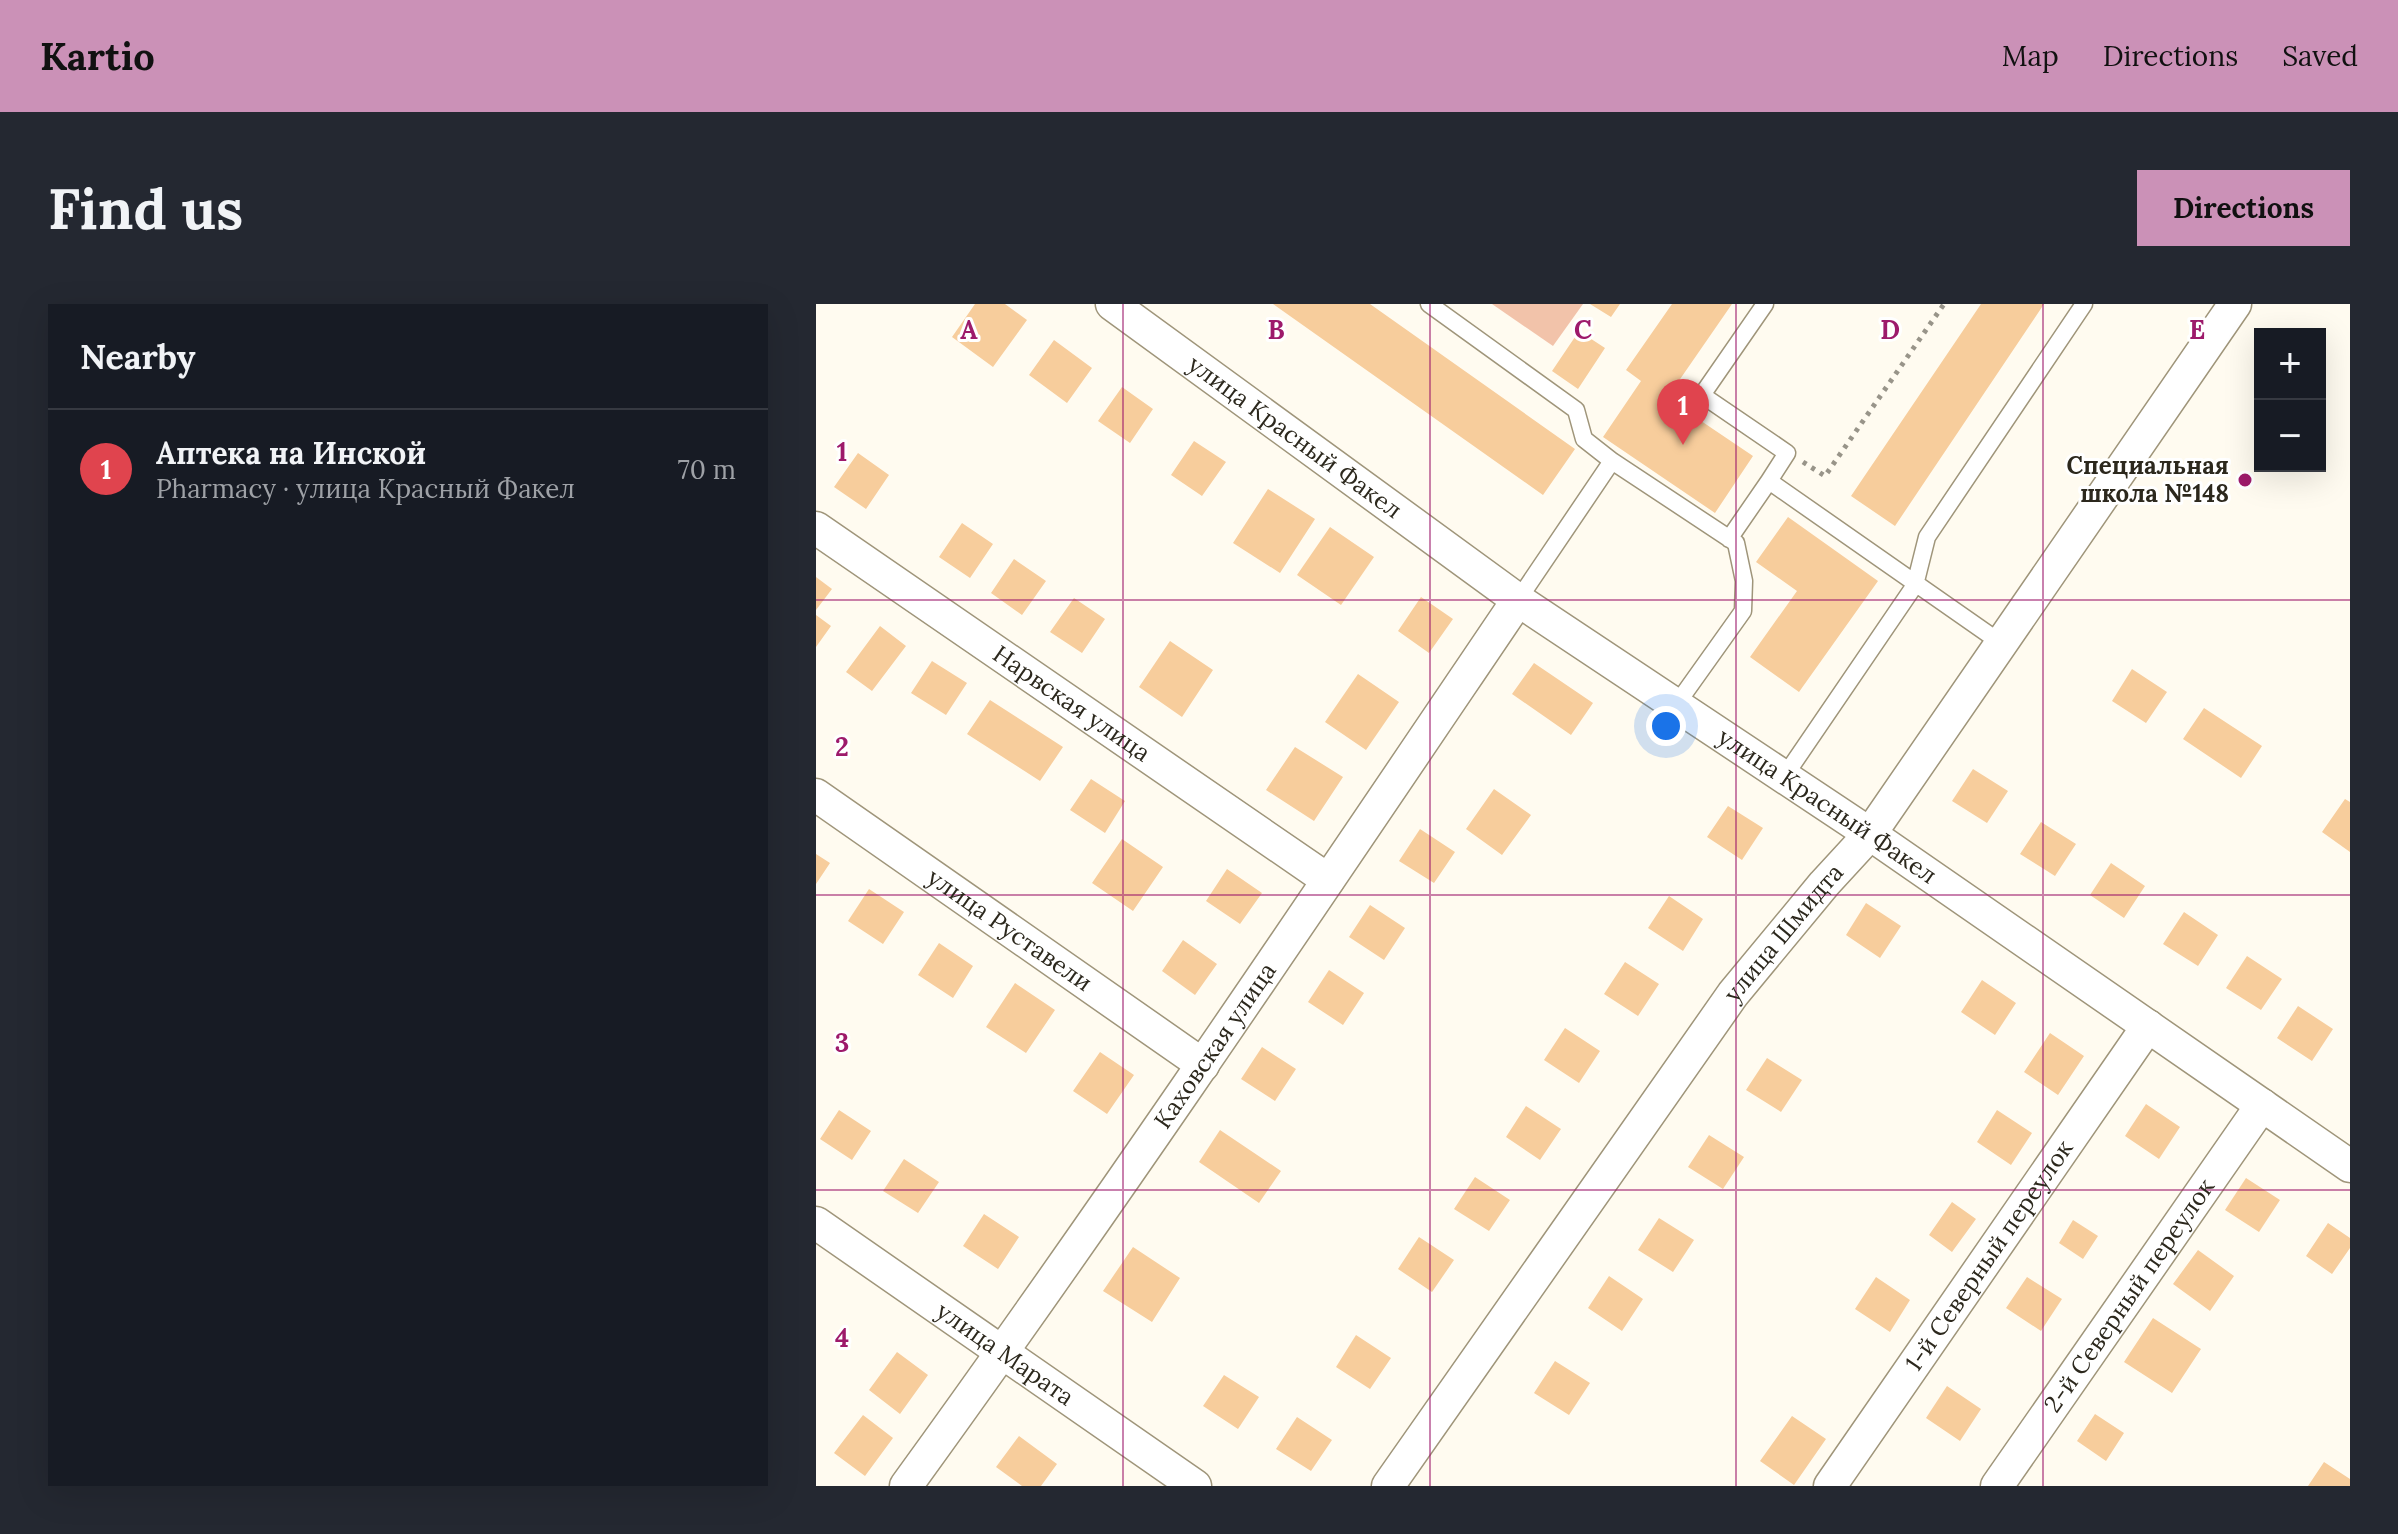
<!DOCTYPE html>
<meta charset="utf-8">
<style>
body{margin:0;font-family:Lora,serif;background:#242831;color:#f1f3f6}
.controls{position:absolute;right:24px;top:24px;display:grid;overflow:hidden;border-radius:0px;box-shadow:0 8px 32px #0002}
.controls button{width:72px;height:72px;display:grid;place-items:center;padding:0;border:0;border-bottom:2px solid #363941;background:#171b24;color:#f1f3f6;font:40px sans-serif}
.you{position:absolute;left:850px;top:422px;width:28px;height:28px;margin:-20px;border:6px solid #fff;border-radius:50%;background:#1a73e8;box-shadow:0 0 0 12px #1a73e833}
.badge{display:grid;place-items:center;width:52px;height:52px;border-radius:50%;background:#cb91b7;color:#fff;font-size:26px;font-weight:700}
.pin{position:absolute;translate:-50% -66px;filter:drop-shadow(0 2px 4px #0008)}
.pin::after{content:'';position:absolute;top:42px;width:28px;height:24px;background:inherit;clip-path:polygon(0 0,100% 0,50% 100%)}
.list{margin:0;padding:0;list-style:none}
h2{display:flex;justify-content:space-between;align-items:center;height:104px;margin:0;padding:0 32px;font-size:34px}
h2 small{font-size:26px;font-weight:400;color:#9ea1a6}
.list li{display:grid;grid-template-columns:52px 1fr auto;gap:24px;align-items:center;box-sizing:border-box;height:120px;padding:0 32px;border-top:2px solid #363941}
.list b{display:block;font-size:30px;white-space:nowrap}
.list p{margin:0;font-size:26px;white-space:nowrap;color:#9ea1a6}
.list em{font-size:26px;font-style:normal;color:#9ea1a6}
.map{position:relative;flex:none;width:1534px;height:1182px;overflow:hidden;border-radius:0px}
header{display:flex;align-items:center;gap:48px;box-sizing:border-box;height:112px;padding:0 40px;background:#cb91b7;color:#111}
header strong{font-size:38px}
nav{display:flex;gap:44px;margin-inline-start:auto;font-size:28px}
.intro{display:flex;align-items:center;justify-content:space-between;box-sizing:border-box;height:192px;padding:0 48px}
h1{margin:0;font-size:56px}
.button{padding:20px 36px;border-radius:0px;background:#cb91b7;color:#111;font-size:28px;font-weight:700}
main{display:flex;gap:48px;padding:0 48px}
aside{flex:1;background:#171b24;border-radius:0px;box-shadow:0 8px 32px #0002}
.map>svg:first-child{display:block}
</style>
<header>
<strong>Kartio</strong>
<nav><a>Map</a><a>Directions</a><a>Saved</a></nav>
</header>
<div class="intro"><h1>Find us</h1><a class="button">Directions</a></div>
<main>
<aside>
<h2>Nearby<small></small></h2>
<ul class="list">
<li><span class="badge" style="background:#e0444e">1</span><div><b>Аптека на Инской</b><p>Pharmacy · улица Красный Факел</p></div><em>70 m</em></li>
</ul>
</aside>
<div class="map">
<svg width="1534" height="1182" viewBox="0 0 1534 1182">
<rect width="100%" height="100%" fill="#fffbf0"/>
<path fill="#f2c3aa" d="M676,0H767L737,42Z"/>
<path fill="#f7cd9c" d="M159,0H189L211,16L177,63L136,33Z
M457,0H554L759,145L727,191Z
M774,0H804L795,13Z
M856,0H916L851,94L937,152L899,209L787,133L825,77L810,66Z
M1165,0H1228L1079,222L1035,192Z
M763,27L789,44L762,85L736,67Z
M238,36L276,64L251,99L213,71Z
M306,83L337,105L314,139L282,117Z
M378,137L410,158L386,192L355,171Z
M42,149L73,171L50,205L18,183Z
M452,185L499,215L464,269L417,239Z
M972,213L1062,277L983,388L934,353L981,287L940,258Z
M146,219L177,240L154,274L123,253Z
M514,223L558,253L525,301L481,271Z
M198,255L230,277L206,311L175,289Z
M0,273L16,285L0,306Z
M605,293L637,315L613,349L582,327Z
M258,294L289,315L266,349L234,328Z
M0,311L15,322L0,343Z
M64,322L90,342L56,387L30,368Z
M354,337L397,366L366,413L323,383Z
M116,357L151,379L130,411L95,389Z
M718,359L777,399L755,431L696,390Z
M1316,365L1351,388L1330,419L1296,397Z
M542,370L583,398L550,446L509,418Z
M174,396L247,443L224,477L151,430Z
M1388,404L1446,442L1425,474L1367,435Z
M479,443L527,473L498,517L450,486Z
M1157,465L1192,487L1171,519L1136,497Z
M275,475L309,497L289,529L254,506Z
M678,485L715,511L686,551L650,525Z
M1529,495L1534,498V548L1506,528Z
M912,502L947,524L926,556L891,533Z
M1225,518L1260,540L1239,572L1204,550Z
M604,525L639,548L618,579L583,557Z
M306,535L347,563L317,607L276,579Z
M0,550L14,559L0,580Z
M1295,559L1329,582L1308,614L1274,591Z
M411,565L446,589L424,620L390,597Z
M53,585L88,608L67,640L32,617Z
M853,592L887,615L867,647L832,624Z
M1050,599L1085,622L1064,654L1030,631Z
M554,601L589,624L568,656L533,633Z
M1368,608L1402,631L1382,662L1347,640Z
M367,636L401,660L379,691L346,667Z
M123,639L157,662L137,694L102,671Z
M1431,652L1466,675L1445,706L1410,684Z
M809,658L843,680L822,712L788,690Z
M513,666L548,689L527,721L492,698Z
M1166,676L1200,699L1179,731L1145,708Z
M199,679L239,706L210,749L170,723Z
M1482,702L1517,725L1496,757L1461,734Z
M749,724L784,747L763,779L728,756Z
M1234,729L1268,752L1242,791L1208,768Z
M446,743L480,765L459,797L425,775Z
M284,748L318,771L291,810L257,787Z
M951,754L986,776L965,808L930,786Z
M1330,800L1364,823L1343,855L1309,832Z
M710,802L745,825L724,856L690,833Z
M23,806L55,827L36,856L4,835Z
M1181,806L1216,829L1195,861L1161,838Z
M404,826L465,867L443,899L383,858Z
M893,831L928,853L907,885L872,863Z
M88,855L123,878L102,909L67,887Z
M659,873L694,896L673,927L638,905Z
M1430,874L1464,896L1443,928L1409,906Z
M1136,898L1160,915L1136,948L1113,931Z
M168,910L203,933L182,965L147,942Z
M843,914L878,936L857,968L822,946Z
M1257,916L1282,932L1267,955L1243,939Z
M1512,919L1534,934V944L1516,970L1490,952Z
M603,933L638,956L616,988L582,965Z
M317,943L364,974L336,1018L287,987Z
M1382,946L1418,972L1394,1007L1357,980Z
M793,972L827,995L806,1027L772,1004Z
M1060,973L1094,996L1074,1028L1039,1005Z
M1211,973L1246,995L1225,1027L1190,1004Z
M1337,1014L1385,1045L1356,1089L1308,1058Z
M540,1031L575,1054L554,1085L520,1063Z
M81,1048L112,1071L84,1110L53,1086Z
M739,1057L774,1079L753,1111L718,1089Z
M408,1071L443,1093L422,1125L387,1102Z
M1131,1082L1165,1105L1144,1137L1110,1114Z
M1279,1110L1308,1129L1290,1157L1261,1137Z
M47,1111L77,1134L49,1172L18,1149Z
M976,1112L1010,1135L978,1181L944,1157Z
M481,1113L516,1136L495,1167L460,1145Z
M203,1132L241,1160L225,1182H206L180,1163Z
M1508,1158L1534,1175V1182H1492Z"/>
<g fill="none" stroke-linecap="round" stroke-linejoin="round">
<defs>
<path id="service" d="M613,0L760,106L768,135L796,157L920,239L928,277L927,307L860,401
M949,0L886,91L971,149L953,177L1185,339
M913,235L953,177
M702,296L796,157
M968,473L1099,281L1111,233L1268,0"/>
<g id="minor">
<path id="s1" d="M296,0L702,296L1054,530L1534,862"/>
<path id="s2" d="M0,224L512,576"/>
<path id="s3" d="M0,491L387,761"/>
<path id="s4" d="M0,919L379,1182"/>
<path id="s5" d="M90,1182C301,891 501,593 702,296"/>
<path id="s6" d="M572,1182L917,690L1008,580L1054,530L1419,0"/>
<path id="s7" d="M1014,1182L1332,722"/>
<path id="s8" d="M1181,1182L1446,801"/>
</g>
</defs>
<use href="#service" stroke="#9f957a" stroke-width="19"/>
<use href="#minor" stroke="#9f957a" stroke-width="35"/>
<path stroke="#989489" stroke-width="5" stroke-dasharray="4 6" stroke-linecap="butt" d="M987,158L1009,172L1128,0"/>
<use href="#service" stroke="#fff" stroke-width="16"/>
<use href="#minor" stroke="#fff" stroke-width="32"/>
</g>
<path fill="none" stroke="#9d1a6b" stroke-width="2" stroke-opacity="0.55" d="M307,0V1182M614,0V1182M920,0V1182M1227,0V1182M0,296H1534M0,591H1534M0,886H1534"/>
<circle fill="#9d1a6b" stroke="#fff" stroke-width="3" cx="1429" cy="176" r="8"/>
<g text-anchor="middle" stroke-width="6" stroke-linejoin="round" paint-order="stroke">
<g font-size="24" fill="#2c281d" stroke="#fff">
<text dy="8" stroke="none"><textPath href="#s1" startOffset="226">улица Красный Факел</textPath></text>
<text dy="8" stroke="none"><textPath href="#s2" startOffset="310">Нарвская улица</textPath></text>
<text dy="8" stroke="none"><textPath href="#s1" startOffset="874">улица Красный Факел</textPath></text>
<text dy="8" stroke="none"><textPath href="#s3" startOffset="236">улица Руставели</textPath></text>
<text dy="8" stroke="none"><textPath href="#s6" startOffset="680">улица Шмидта</textPath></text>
<text dy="8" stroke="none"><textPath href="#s5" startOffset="538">Каховская улица</textPath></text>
<text dy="8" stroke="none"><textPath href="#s7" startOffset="280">1-й Северный переулок</textPath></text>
<text dy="8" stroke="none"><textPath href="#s8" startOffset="232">2-й Северный переулок</textPath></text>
<text dy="8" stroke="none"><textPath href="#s4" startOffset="230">улица Марата</textPath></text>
</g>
<g font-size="24" font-weight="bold" fill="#2c281d" stroke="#fff" text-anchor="end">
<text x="1413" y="170">Специальная<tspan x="1413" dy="28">школа №148</tspan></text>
</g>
</g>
<g font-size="26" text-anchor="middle" font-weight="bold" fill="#9d1a6b" stroke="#fff" stroke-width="6" stroke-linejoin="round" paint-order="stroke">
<text x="153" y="35">A</text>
<text x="460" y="35">B</text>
<text x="767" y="35">C</text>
<text x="1074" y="35">D</text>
<text x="1381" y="35">E</text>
<text x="26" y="157">1</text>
<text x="26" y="452">2</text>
<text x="26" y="748">3</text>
<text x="26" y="1043">4</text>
</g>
</svg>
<div class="controls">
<button>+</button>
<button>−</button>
</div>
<div class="you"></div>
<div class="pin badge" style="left:867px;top:141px;background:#e0444e">1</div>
</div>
</main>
